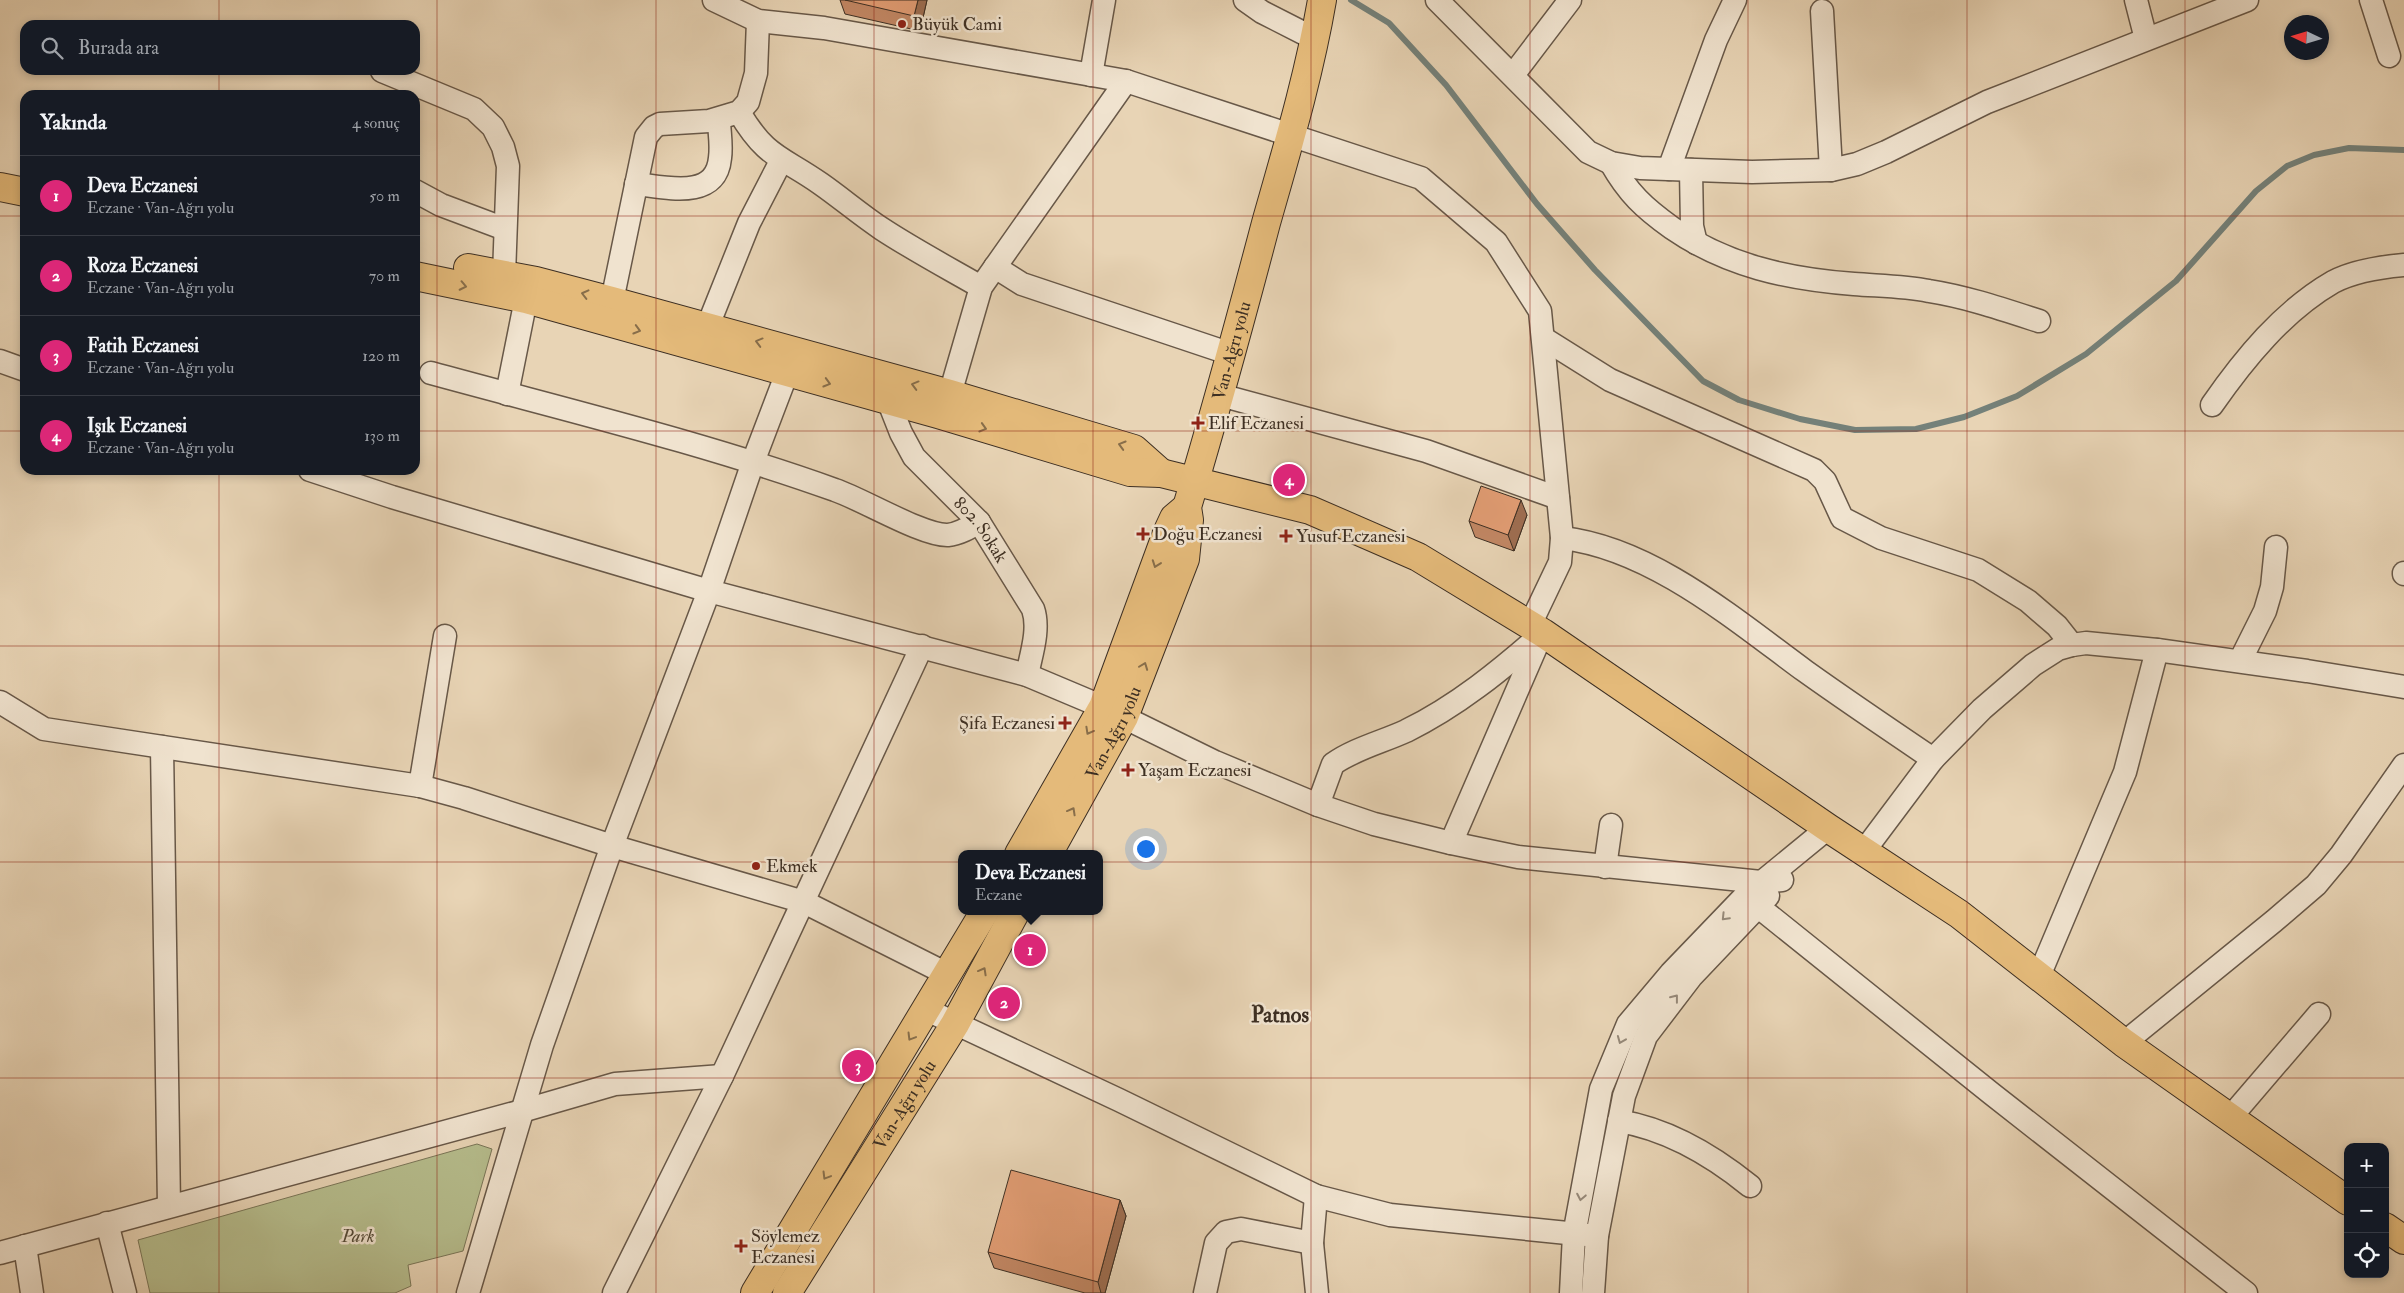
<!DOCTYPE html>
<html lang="tr">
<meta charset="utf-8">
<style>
body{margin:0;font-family:"IM FELL Double Pica",serif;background:#20242c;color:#f1f3f6}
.controls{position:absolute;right:15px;bottom:15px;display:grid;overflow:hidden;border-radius:10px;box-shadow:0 2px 8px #0003}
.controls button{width:45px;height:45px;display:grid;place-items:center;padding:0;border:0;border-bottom:1px solid #363941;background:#171b24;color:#f1f3f6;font:25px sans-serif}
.compass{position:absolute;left:2284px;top:15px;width:45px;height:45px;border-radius:50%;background:#171b24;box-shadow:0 2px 8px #0003;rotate:274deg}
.you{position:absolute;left:1145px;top:848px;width:18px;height:18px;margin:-12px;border:4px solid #fff;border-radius:50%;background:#1a73e8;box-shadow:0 0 0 8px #1a73e833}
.badge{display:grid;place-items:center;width:32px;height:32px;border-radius:50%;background:#db2777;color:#fff;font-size:16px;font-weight:700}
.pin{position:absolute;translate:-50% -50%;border:2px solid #fff;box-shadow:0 1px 5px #0006}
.popup{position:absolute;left:958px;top:850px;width:145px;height:65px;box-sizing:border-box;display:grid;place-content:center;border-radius:10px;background:#171b24;filter:drop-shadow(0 1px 4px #0005);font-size:16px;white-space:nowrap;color:#9ea1a6}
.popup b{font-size:19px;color:#f1f3f6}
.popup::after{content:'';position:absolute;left:50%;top:100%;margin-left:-10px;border:10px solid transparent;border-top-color:#171b24}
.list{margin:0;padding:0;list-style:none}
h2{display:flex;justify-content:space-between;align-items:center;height:65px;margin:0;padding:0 20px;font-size:21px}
h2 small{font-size:16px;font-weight:400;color:#9ea1a6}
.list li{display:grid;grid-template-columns:32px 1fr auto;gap:15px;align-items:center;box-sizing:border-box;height:80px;padding:0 20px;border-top:1px solid #363941}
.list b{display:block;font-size:19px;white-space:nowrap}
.list p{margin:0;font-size:16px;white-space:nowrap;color:#9ea1a6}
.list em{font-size:16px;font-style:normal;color:#9ea1a6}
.icon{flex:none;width:28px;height:28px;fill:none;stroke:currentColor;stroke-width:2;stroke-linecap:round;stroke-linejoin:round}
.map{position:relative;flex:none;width:2404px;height:1293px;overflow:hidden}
.search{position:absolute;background:#171b24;box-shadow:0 2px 8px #0003;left:20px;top:20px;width:400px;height:55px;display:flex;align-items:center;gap:12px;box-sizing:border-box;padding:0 18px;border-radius:15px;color:#9ea1a6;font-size:19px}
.panel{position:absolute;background:#171b24;box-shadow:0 2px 8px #0003;left:20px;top:90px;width:400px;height:385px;border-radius:15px}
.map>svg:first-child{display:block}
</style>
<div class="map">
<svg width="2404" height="1293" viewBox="0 0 2404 1293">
<rect width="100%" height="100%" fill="#e8d4b5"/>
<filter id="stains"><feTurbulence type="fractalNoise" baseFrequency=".004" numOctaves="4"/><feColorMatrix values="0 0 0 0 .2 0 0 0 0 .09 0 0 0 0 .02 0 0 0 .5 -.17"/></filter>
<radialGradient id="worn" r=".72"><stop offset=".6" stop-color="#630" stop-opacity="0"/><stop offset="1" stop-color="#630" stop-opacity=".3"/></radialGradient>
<path fill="#b6bd8d" stroke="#7a7658" d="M477,1144L492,1149L463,1251L408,1265L411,1286L395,1293H150L138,1240Z"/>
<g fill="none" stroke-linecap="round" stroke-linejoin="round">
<path stroke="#74817a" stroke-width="6" d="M1351,0L1389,23L1446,85L1537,204L1595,270L1703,381L1739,400L1800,419L1855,430L1916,429L1964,417L2017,396L2086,354L2176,281L2256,191L2287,166L2314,155L2349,148L2404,150"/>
<defs>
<g id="minor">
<path d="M714,0L758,21L824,28L1126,81L1421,178L1496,242L1540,311L1562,538L1560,562L1530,625"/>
<path d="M1245,0L1262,12L1315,39"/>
<path d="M1437,0L1588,152L1611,163L1640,168L1752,172L1831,170L1857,164L1886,152L1987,102L2247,0"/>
<path d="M2136,0L2146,39"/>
<path d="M2371,0L2389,56"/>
<path d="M1822,11L1831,170"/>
<path d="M382,71L474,109L493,127L503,147L508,166L504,275"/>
<path d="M1091,75L1104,0"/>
<path d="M1513,75L1570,0"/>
<path d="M739,112C766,158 781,156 821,184C841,198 861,215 882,229C914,250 948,268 981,287"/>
<path d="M1611,163C1628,193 1644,208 1672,228C1727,266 1788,279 1854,284C1879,286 1904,286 1929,291C1967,297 2002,309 2039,321"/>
<path d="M1669,169L1716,40L1735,0"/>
<path d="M1691,170L1692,226L1696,243"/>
<path d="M636,184C665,187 716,201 720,158C722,145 719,131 719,119"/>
<path d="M415,191L441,205L505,229"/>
<path d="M995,267L1022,284L1231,354"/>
<path d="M612,301L646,137L654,127L660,124L709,121L739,112L748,102L756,73L758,21"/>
<path d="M707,328L749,223L781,161"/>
<path d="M1543,338L1610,380L1814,470L1825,481L1842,518L1881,538L1978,570L2028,601L2057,626L2072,645"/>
<path d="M0,361L25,370"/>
<path d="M431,373C566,410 704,443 835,490C862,499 923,536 948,535C959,534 969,528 979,522"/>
<path d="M507,394L526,299"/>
<path d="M1220,395L1426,451L1558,498"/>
<path id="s1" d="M888,400L901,433L914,457L979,522L1033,609C1040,629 1031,655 1027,675"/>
<path d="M2212,405C2244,359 2283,311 2333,282C2354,271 2381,267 2404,265"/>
<path d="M942,408L950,394L981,287L1126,81"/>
<path d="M310,470L392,497L709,591L1027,675L1103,707L1215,762L1318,805L1374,824L1451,843L1518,857L1761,882L1782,880"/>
<path d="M1562,538C1651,548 1734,619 1805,671C1847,701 1890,730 1933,759"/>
<path d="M2404,574V573"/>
<path d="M2240,661L2265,611L2272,587L2276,547"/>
<path d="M0,702L44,729L420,786L464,798L612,846L804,902L949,975"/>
<path d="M162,747L169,1206"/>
<path d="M420,786L445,636"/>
<path d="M1318,805L1333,764C1354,749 1382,742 1406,731C1457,706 1501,670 1543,633"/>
<path d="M1451,843L1539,640"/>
<path d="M1864,851L1933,759L1982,709L2033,665L2058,649L2072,645L2086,643L2157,650L2307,671L2404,687"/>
<path d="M1605,867L1611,825"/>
<path d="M1745,896L1992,1094L2246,1293"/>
<path d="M2039,976L2125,772L2157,650"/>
<path d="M927,1010L1119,1100L1316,1196L1390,1215L1597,1236"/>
<path d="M2124,1043L2274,921L2316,885L2341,855L2404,765"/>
<path d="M2229,1119L2319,1014"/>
<path d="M1619,1121C1667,1129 1713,1156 1750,1186"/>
<path d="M1316,1196L1312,1243L1317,1293"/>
<path d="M107,1223L125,1293"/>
<path d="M25,1246L32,1293"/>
<path d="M0,1253L522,1111L615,1084L722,1076"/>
<path d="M468,1293L542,1045L612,846L709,591L753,462L793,357"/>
<path d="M614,1293L722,1076L922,646"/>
<path d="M1205,1293L1216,1243L1226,1232L1241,1229L1312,1243"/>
<path d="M1571,1293L1574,1235L1601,1089L1628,1024L1671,973L1745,896L1828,828"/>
<path d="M1593,1293L1597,1236L1624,1096L1646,1036L1691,977L1768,896"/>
</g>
<g id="major">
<path d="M0,187L25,192"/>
<path d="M468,268L536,281L612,301L950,394L1134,449L1161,473"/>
<path d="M415,276L526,299L938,414L1130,472L1161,473L1310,510L1418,557L1543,633L1828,828L1959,914L2124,1043L2348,1201"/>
<path d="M1019,854L1103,707L1167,533L1174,518L1187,507"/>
<path id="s2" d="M1048,854L1124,717L1185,559L1189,520L1187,507C1215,413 1241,318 1266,223C1287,149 1309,76 1322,0"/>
<path d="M2385,1227L2404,1240"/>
<path d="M755,1293L985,911"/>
<path id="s3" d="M787,1293L955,1024L1016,911"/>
</g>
</defs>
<use href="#minor" stroke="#685848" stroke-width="25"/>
<use href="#major" stroke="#3d2f23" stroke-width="30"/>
<use href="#minor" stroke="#f0e3cf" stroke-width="22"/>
<use href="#major" stroke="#e4ba7a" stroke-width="28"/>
</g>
<path fill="#c28764" stroke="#3d2f23" d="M840,0H927L920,31L845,14Z
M1527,515L1514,551L1475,537L1469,521Z
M1120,1200L1126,1216L1105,1293H1085L994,1268L988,1252Z"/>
<path fill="#9e6e51" stroke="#3d2f23" d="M918,0H927L920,31L914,16Z
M1521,500L1527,515L1514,551L1508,535Z
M1120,1200L1126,1216L1105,1293H1101L1098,1282Z"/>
<path fill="#e29d74" stroke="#3d2f23" d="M845,0H918L914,16Z
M1481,486L1521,500L1508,535L1469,521Z
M1011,1170L1120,1200L1098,1282L988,1252Z"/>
<defs><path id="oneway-chevron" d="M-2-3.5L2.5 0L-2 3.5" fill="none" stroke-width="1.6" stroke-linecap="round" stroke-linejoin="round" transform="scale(1.25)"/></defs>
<g stroke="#886e4a">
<use href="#oneway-chevron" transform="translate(463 286) rotate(12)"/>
<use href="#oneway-chevron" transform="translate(585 294) rotate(-166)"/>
<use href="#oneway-chevron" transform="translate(637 330) rotate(16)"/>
<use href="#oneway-chevron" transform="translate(759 342) rotate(-165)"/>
<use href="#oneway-chevron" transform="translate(827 383) rotate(16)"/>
<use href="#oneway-chevron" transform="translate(915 385) rotate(-165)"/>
<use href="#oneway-chevron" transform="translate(983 428) rotate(17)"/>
<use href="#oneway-chevron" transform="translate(1122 445) rotate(-164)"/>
<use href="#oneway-chevron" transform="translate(1156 564) rotate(110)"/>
<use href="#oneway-chevron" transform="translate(1144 666) rotate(-69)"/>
<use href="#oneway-chevron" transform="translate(1089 731) rotate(119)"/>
<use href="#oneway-chevron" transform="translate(1072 811) rotate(-61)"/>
<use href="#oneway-chevron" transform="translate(983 971) rotate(-61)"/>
<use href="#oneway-chevron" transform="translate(911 1037) rotate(121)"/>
<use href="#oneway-chevron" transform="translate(826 1176) rotate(121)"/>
</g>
<g stroke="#968979">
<use href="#oneway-chevron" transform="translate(1725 917) rotate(134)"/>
<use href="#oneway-chevron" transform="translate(1675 998) rotate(-52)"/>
<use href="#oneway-chevron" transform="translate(1621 1040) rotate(112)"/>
<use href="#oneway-chevron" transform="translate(1581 1197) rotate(101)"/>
</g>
<path fill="none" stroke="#8f2418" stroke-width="1" stroke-opacity="0.55" d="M219,0V25M437,0V1293M656,0V1293M874,0V1293M1093,0V1293M1311,0V1293M1530,0V1293M1748,0V1293M1967,0V1293M2185,0V1293M219,70V95M0,216H25M415,216H2404M0,431H25M415,431H2404M219,470V1293M0,646H2404M0,862H2404M0,1078H2404"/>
<g fill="#8f2418" stroke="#f0e3cf" stroke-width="2">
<circle cx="902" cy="24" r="5"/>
<path d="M1195.5 415.5h5v5h5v5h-5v5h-5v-5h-5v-5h5z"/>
<path d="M1140.5 526.5h5v5h5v5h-5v5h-5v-5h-5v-5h5z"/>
<path d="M1283.5 528.5h5v5h5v5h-5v5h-5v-5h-5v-5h5z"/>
<path d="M1062.5 715.5h5v5h5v5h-5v5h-5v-5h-5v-5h5z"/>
<path d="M1125.5 762.5h5v5h5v5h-5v5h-5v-5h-5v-5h5z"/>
<circle cx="756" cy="866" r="5"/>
<path d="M738.5 1238.5h5v5h5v5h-5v5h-5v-5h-5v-5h5z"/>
</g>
<g text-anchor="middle" stroke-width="5" stroke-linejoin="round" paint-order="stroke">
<g font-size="18" fill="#3d2f23" stroke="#f0e3cf" text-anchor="start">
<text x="912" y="30">Büyük Cami</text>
<text x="1208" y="429">Elif Eczanesi</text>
<text x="1153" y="540">Doğu Eczanesi</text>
<text x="1296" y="542">Yusuf Eczanesi</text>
<text x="1055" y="729" text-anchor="end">Şifa Eczanesi</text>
<text x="1138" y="776">Yaşam Eczanesi</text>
<text x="766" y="872">Ekmek</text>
<text x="751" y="1242">Söylemez<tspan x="751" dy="21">Eczanesi</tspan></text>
</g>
<g font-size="18" fill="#3d2f23" stroke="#f0e3cf">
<text dy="6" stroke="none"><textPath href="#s2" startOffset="541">Van-Ağrı yolu</textPath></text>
<text dy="6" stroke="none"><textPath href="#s1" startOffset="162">802. Sokak</textPath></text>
<text dy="6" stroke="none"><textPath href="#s2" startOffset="138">Van-Ağrı yolu</textPath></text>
<text dy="6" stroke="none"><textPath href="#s3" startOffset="222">Van-Ağrı yolu</textPath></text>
</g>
<g font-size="18" font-style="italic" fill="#554b38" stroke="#f0e3cf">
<text x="358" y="1242">Park</text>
</g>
<g font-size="22" font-weight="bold" fill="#3d2f23" stroke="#f0e3cf">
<text x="1280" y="1022">Patnos</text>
</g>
</g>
<rect width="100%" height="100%" filter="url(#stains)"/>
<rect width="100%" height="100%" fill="url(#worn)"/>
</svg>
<div class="controls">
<button>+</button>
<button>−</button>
<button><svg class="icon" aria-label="locate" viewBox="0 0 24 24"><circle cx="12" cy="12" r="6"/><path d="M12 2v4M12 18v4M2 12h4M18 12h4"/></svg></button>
</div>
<svg class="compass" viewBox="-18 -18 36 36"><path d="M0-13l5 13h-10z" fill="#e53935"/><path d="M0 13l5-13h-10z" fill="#9ea1a6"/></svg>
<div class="you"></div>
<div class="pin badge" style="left:1030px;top:950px">1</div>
<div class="popup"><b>Deva Eczanesi</b>Eczane</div>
<div class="pin badge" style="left:1004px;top:1003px">2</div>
<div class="pin badge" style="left:858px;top:1066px">3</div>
<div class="pin badge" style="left:1289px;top:480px">4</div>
<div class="search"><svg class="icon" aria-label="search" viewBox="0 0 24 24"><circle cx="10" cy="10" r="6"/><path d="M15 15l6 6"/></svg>Burada ara</div>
<section class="panel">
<h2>Yakında<small>4 sonuç</small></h2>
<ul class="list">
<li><span class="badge">1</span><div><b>Deva Eczanesi</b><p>Eczane · Van-Ağrı yolu</p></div><em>50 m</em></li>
<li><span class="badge">2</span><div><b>Roza Eczanesi</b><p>Eczane · Van-Ağrı yolu</p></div><em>70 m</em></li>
<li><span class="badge">3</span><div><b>Fatih Eczanesi</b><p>Eczane · Van-Ağrı yolu</p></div><em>120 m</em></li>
<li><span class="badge">4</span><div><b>Işık Eczanesi</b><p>Eczane · Van-Ağrı yolu</p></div><em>130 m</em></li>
</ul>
</section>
</div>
